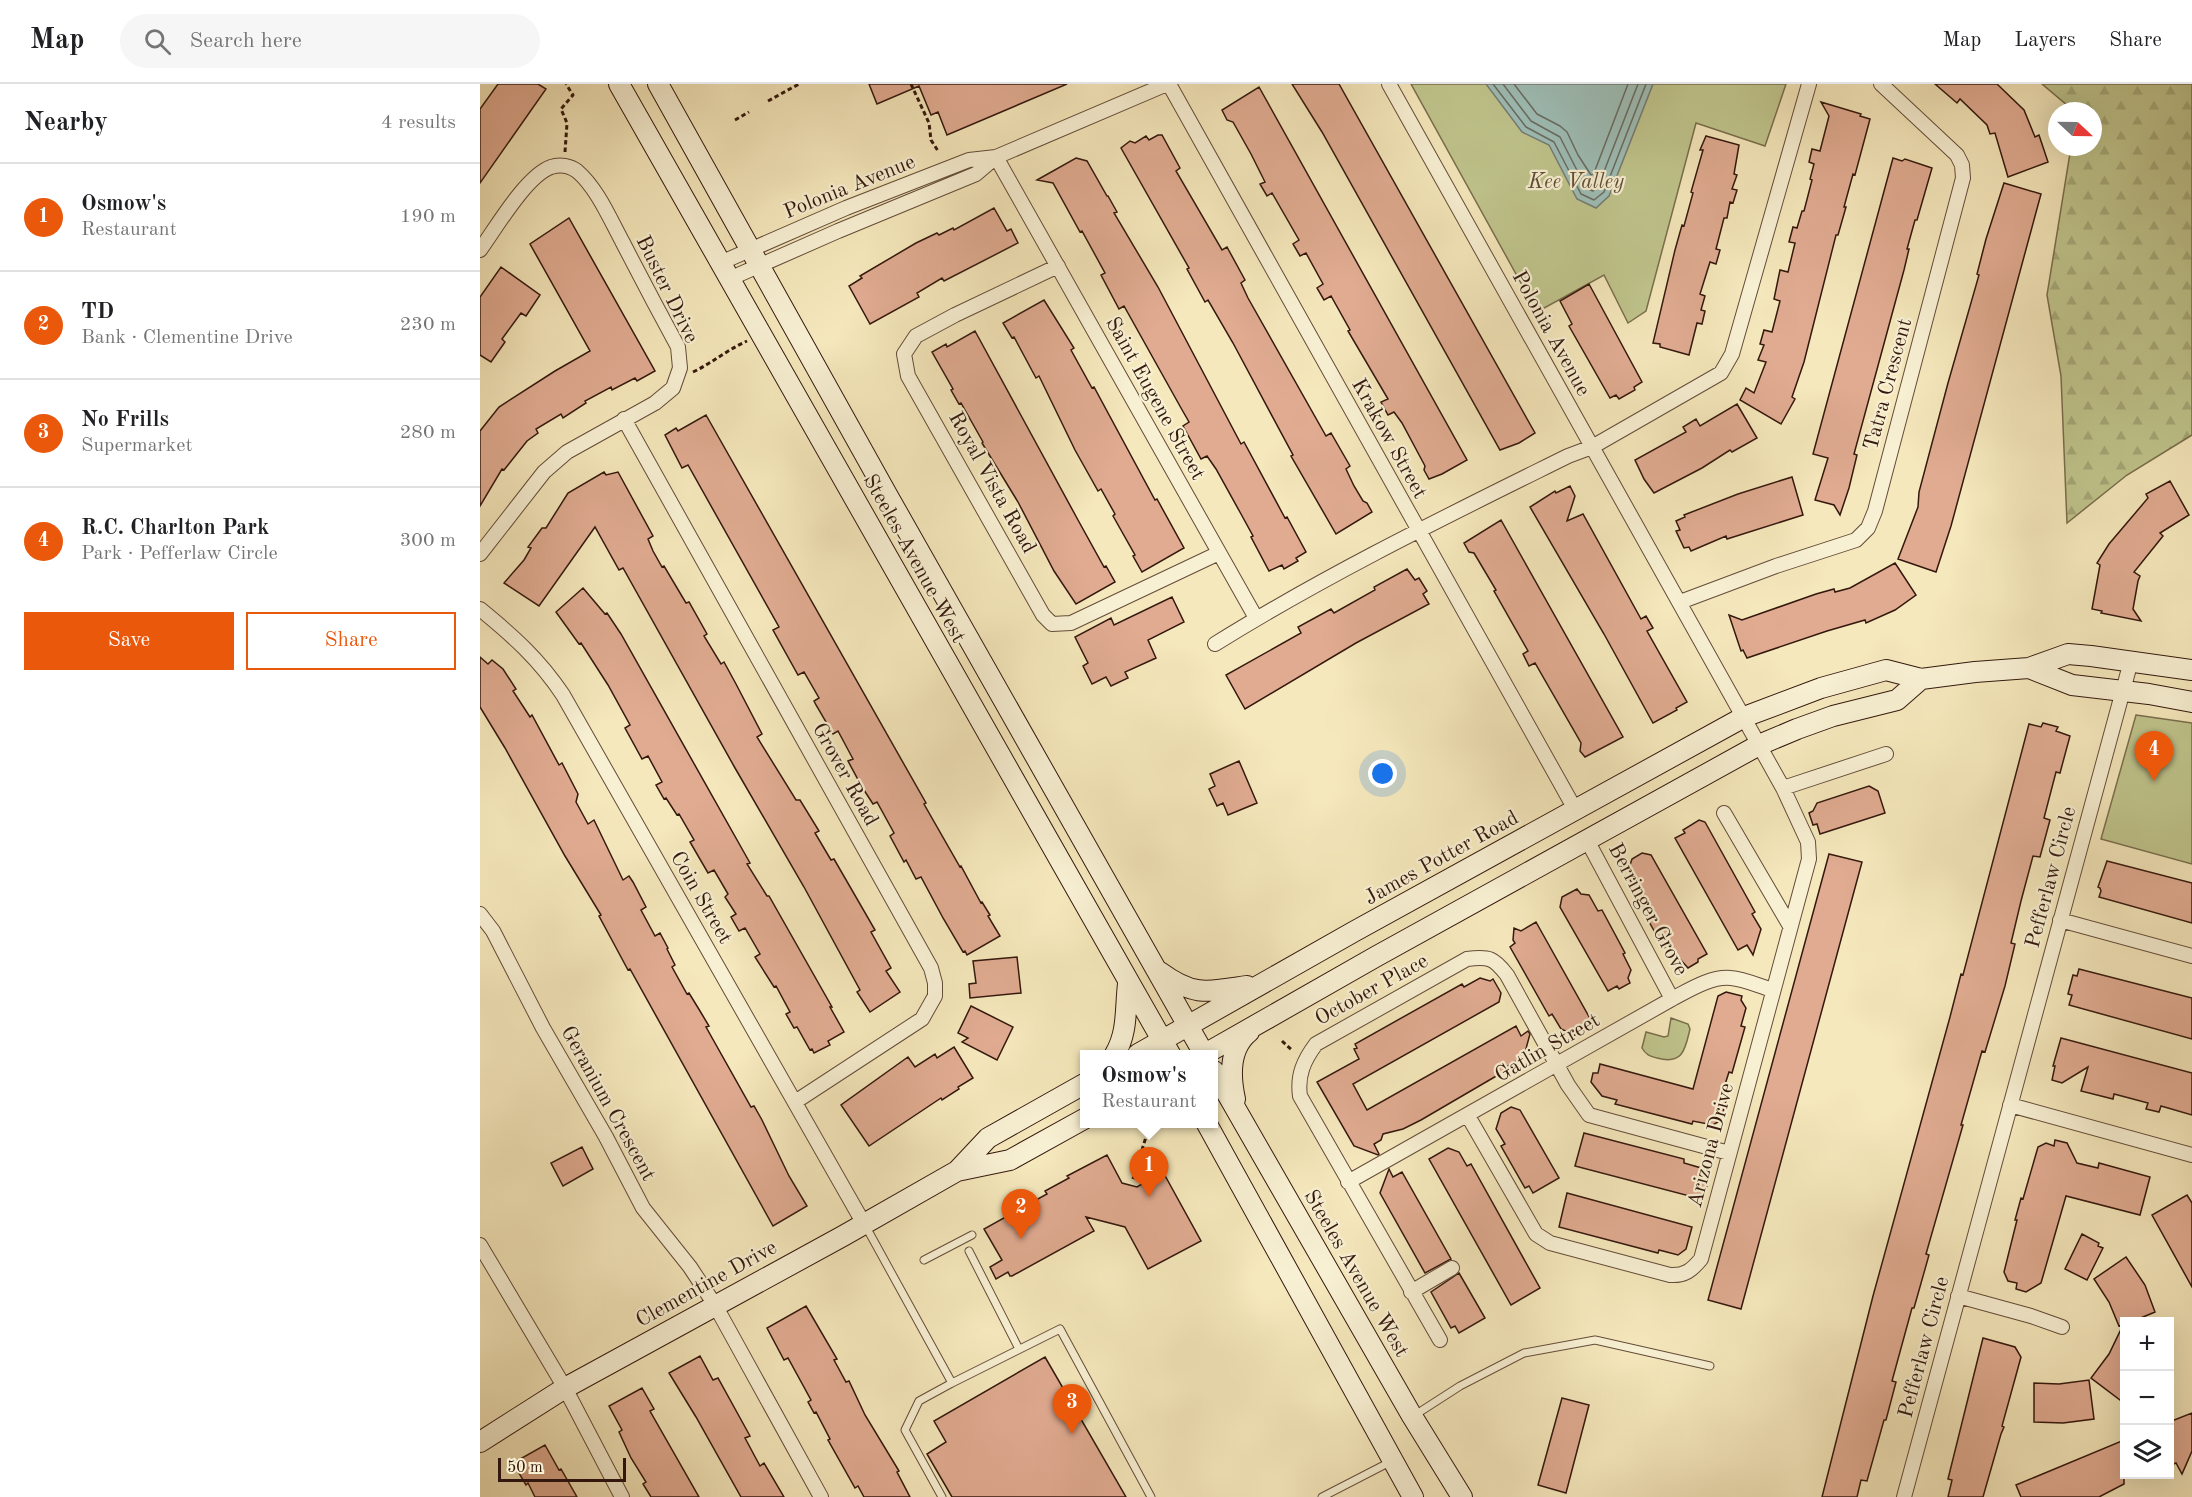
<!DOCTYPE html>
<meta charset="utf-8">
<style>
body{margin:0;font-family:"Old Standard TT",serif;background:#f6f6f6;color:#202124}
.controls{position:absolute;right:18px;bottom:18px;display:grid;overflow:hidden;border-radius:0px;box-shadow:0 6px 24px #0002}
.controls button{width:54px;height:54px;display:grid;place-items:center;padding:0;border:0;border-bottom:2px solid #e0e0e0;background:#fff;color:#202124;font:30px sans-serif}
.compass{position:absolute;left:1568px;top:18px;width:54px;height:54px;border-radius:50%;background:#fff;box-shadow:0 6px 24px #0002;rotate:112deg}
.scale{position:absolute;left:18px;bottom:15px;width:128px;box-sizing:border-box;padding-left:6px;border:3px solid #34180d;border-top:0;font-size:16px;line-height:21px;white-space:nowrap;color:#34180d;-webkit-text-stroke:4px #f8f0d3;paint-order:stroke}
.you{position:absolute;left:903px;top:690px;width:21px;height:21px;margin:-15px;border:4px solid #fff;border-radius:50%;background:#1a73e8;box-shadow:0 0 0 9px #1a73e833}
.badge{display:grid;place-items:center;width:39px;height:39px;border-radius:50%;background:#ea580c;color:#fff;font-size:20px;font-weight:700}
.pin{position:absolute;translate:-50% -50px;filter:drop-shadow(0 2px 3px #0008)}
.pin::after{content:'';position:absolute;top:32px;width:21px;height:18px;background:inherit;clip-path:polygon(0 0,100% 0,50% 100%)}
.popup{position:absolute;left:600px;top:966px;width:138px;height:78px;box-sizing:border-box;display:grid;place-content:center;border-radius:0px;background:#fff;filter:drop-shadow(0 2px 4px #0005);font-size:20px;white-space:nowrap;color:#757577}
.popup b{font-size:22px;color:#202124}
.popup::after{content:'';position:absolute;left:50%;top:100%;margin-left:-12px;border:12px solid transparent;border-top-color:#fff}
.list{margin:0;padding:0;list-style:none}
h2{display:flex;justify-content:space-between;align-items:center;height:78px;margin:0;padding:0 24px;font-size:26px}
h2 small{font-size:20px;font-weight:400;color:#757577}
.list li{display:grid;grid-template-columns:39px 1fr auto;gap:18px;align-items:center;box-sizing:border-box;height:108px;padding:0 24px;border-top:2px solid #e0e0e0}
.list b{display:block;font-size:22px;white-space:nowrap}
.list p{margin:0;font-size:20px;white-space:nowrap;color:#757577}
.list em{font-size:20px;font-style:normal;color:#757577}
.actions{display:flex;gap:12px;padding:18px 24px}
.actions a{flex:1;padding:14px 0;border:2px solid #ea580c;border-radius:0px;text-align:center;font-size:21px;color:#ea580c}
.actions .main{background:#ea580c;color:#fff}
.icon{flex:none;width:33px;height:33px;fill:none;stroke:currentColor;stroke-width:2;stroke-linecap:round;stroke-linejoin:round}
.map{position:relative;flex:none;width:1712px;height:1413px;overflow:hidden}
header{display:flex;align-items:center;gap:36px;box-sizing:border-box;height:84px;padding:0 30px;background:#fff;border-bottom:2px solid #e0e0e0}
header strong{font-size:28px}
nav{display:flex;gap:33px;margin-inline-start:auto;font-size:21px}
.search{width:420px;height:54px;background:#f6f6f6;display:flex;align-items:center;gap:15px;box-sizing:border-box;padding:0 21px;border-radius:33px;color:#757577;font-size:22px}
main{display:flex}
aside{flex:1;background:#fff}
.map>svg:first-child{display:block}
</style>
<header>
<strong>Map</strong>
<div class="search"><svg class="icon" aria-label="search" viewBox="0 0 24 24"><circle cx="10" cy="10" r="6"/><path d="M15 15l6 6"/></svg>Search here</div>
<nav><a>Map</a><a>Layers</a><a>Share</a></nav>
</header>
<main>
<aside>
<h2>Nearby<small>4 results</small></h2>
<ul class="list">
<li><span class="badge">1</span><div><b>Osmow's</b><p>Restaurant</p></div><em>190 m</em></li>
<li><span class="badge">2</span><div><b>TD</b><p>Bank · Clementine Drive</p></div><em>230 m</em></li>
<li><span class="badge">3</span><div><b>No Frills</b><p>Supermarket</p></div><em>280 m</em></li>
<li><span class="badge">4</span><div><b>R.C. Charlton Park</b><p>Park · Pefferlaw Circle</p></div><em>300 m</em></li>
</ul>
<div class="actions"><a class="main">Save</a><a>Share</a></div>
</aside>
<div class="map">
<svg width="1712" height="1413" viewBox="0 0 1712 1413">
<defs>
<pattern id="forest-firs" width="22" height="20" patternUnits="userSpaceOnUse" patternTransform="scale(1.5)"><rect width="22" height="20" fill="#c0c58d"/><path d="M5 1l3.5 6h-7zM16 11l3.5 6h-7z" fill="#a6a878"/></pattern>
</defs>
<rect width="100%" height="100%" fill="#f5e8bc"/>
<filter id="stains"><feTurbulence type="fractalNoise" baseFrequency=".00333" numOctaves="4"/><feColorMatrix values="0 0 0 0 .2 0 0 0 0 .09 0 0 0 0 .02 0 0 0 .5 -.17"/></filter>
<radialGradient id="worn" r=".72"><stop offset=".6" stop-color="#630" stop-opacity="0"/><stop offset="1" stop-color="#630" stop-opacity=".3"/></radialGradient>
<path fill="url(#forest-firs)" stroke="#7a6e4d" stroke-width="1.5" d="M1562,0H1712V351L1647,391L1587,439L1581,292L1567,211L1591,63H1613V27H1594Z"/>
<path fill="#c0c58d" stroke="#7a6e4d" stroke-width="1.5" d="M931,0H1306L1285,62L1216,39L1166,227L1148,239L1124,191L1057,228Z
M1656,631L1712,639V780L1621,755Z
M1191,934L1208,940L1210,945C1205,966 1203,981 1177,974C1170,972 1166,971 1162,964L1166,948L1184,953L1188,952Z"/>
<path fill="#9ebfb8" stroke="#747c74" stroke-width="1.5" d="M1006,0H1173L1129,112L1116,124L1097,115L1069,61L1042,48Z"/>
<g fill="none" stroke-linecap="round" stroke-linejoin="round">
<path stroke="#696c62" stroke-width="1.5" d="M1013,0L1046,43L1074,58L1101,110L1114,116L1124,108L1166,0
M1023,0L1051,37L1080,53L1106,104L1113,107L1118,103L1158,0
M1034,0L1057,30L1080,42L1087,48L1098,71L1111,91L1114,89L1148,0"/>
</g>
<path fill="#e0ab91" stroke="#34180d" stroke-width="1.5" d="M18,0H58L66,5L0,99V25Z
M389,0H587L467,51L458,28L451,31L439,2L397,20Z
M812,0H859L1055,349L1039,359L1020,366L842,48Z
M1455,0H1517L1544,26L1555,53L1559,51L1568,78L1528,93L1515,49L1510,50L1507,41L1480,15L1477,19Z
M779,3L987,376L962,390L949,395L944,386L945,382L922,339L914,328L908,331L901,318L908,315L868,247L870,246L851,212L844,216L837,204L843,200L826,169L820,172L813,160L819,156L792,109L787,112L780,100L785,98L771,70L753,38L747,36L742,26Z
M1341,18L1381,30L1380,32L1390,35L1375,91L1373,90L1364,123H1366L1358,151H1356L1324,278L1312,313L1315,315L1301,340L1260,316L1266,304L1274,309L1286,278L1278,276L1284,261L1280,260L1284,246L1292,248L1300,217L1294,215L1300,186L1308,188L1315,159L1309,158L1313,143L1317,144L1322,127H1324L1332,96L1330,95L1334,80L1329,78L1332,65L1340,67L1349,32Z
M678,51H682L700,84L696,87L742,166L747,163L765,196L761,199L768,214L846,352L851,349L870,382L866,385L874,402L883,417L887,419L892,428L856,450L811,372L813,371L753,259L728,216L725,218L707,185L709,184L641,64L650,57L655,59L666,52L669,56Z
M1226,52L1259,61L1254,90L1257,91L1252,105L1257,106L1253,119L1250,118L1247,134H1244L1236,165L1240,166L1236,180L1230,178L1220,210L1225,212L1221,226L1225,227L1222,240L1217,239L1209,271L1180,263V260L1173,259L1195,166L1202,141L1204,142L1213,109L1211,108L1223,66H1220Z
M596,74L607,77L627,112H628L637,128L634,129L678,203L761,360L764,358L805,434L807,433L826,468L816,474L818,477L804,485L802,481L789,487L771,453L773,452L761,430L736,385L727,372L721,375L703,342L709,338L701,324L644,222L639,225L621,191L625,189L602,147L600,148L573,99L557,96Z
M1413,74L1422,77L1425,75L1452,84L1437,136H1435L1427,165H1429L1424,186L1374,370L1377,371L1369,404L1360,431L1354,421L1335,416L1348,374L1333,370Z
M1524,99L1561,110L1471,442L1456,488L1418,475L1438,423L1439,408L1468,299L1499,191L1497,190L1506,155Z
M514,124L527,147L531,145L538,159L464,197L462,194L437,209L439,213L390,240L369,202L382,194L380,192L436,159L457,149L459,151L473,144L474,146Z
M89,134L175,287L157,297L155,294L132,306L131,303L105,317L106,319L83,334L81,330L56,345L58,349L47,357L24,386L22,385L0,422V347L19,323L75,287L110,267L50,160Z
M21,183L60,211L46,232L41,229L22,255L25,258L11,278L0,271V213Z
M1109,200L1162,298L1154,303L1155,306L1139,315L1136,311L1130,314L1089,242L1092,240L1080,217Z
M564,216L594,264L591,266L612,304L614,303L675,416L677,415L704,464L662,488L653,472L655,471L633,432L635,430L621,405L618,407L595,366L559,292L556,294L534,253L532,254L523,239Z
M495,247L598,436L624,483L626,482L635,498L596,520L574,487L538,418L502,359L503,358L481,319L479,320L471,306L473,305L452,268L466,260L467,263Z
M1257,320L1277,354L1252,368L1250,366L1222,384L1174,409L1164,395L1155,376L1206,348L1203,343L1216,335L1220,342Z
M226,331L446,719L444,720L480,783L481,782L501,819L502,818L510,831L508,832L520,852L487,871L485,867L483,868L463,834L441,793L436,795L426,776L424,778L410,752L414,749L397,718L393,720L382,703L368,677L373,675L358,647L353,650L336,621L334,617L339,614L324,588L318,591L293,546L299,543L208,381L202,384L185,351L196,344L198,347Z
M124,388L126,391L138,388L173,452L168,455L173,467L182,483L184,482L206,519L209,518L227,550L224,552L241,580L244,578L256,600L282,650L277,653L316,716H320L339,747L335,749L351,776L354,775L395,846L391,848L411,884L406,887L420,908L390,928L377,908L380,906L324,803L255,684L143,484L139,486L115,443L59,522L24,499L44,476L51,464L48,463L62,444H66L88,409Z
M1312,393L1323,431L1247,455L1246,452L1211,467L1209,463L1204,464L1196,447L1200,446L1196,437L1205,433L1204,431L1258,410Z
M1690,397L1709,431L1680,449L1683,452L1654,488L1660,492L1658,497L1653,525L1661,537L1621,529L1622,527L1612,525L1620,481L1617,479L1629,460L1668,414L1666,410Z
M1090,402L1095,412L1087,437L1103,430L1161,535L1166,532L1173,544L1167,547L1207,618L1196,624L1197,626L1173,639L1124,550L1050,423L1075,407L1076,409Z
M1021,436L1143,653L1105,673L1100,667L1101,659L1055,579L1049,582L1043,570L1048,567L1014,507L1016,506L994,469L989,468L984,459Z
M1415,479L1436,511L1415,526L1386,539L1385,536L1347,547L1267,574L1263,566L1261,567L1249,531L1262,536L1336,510L1354,505L1355,508L1370,504Z
M927,485L935,496L939,494L947,507L943,510L949,520L876,559L765,625L746,591L821,549L818,543L851,525L854,529L895,506L894,503Z
M103,504L125,530L127,529L141,550L270,779L267,780L287,812H289L352,923H350L364,948L348,957L350,961L334,969L332,965L330,966L317,943L314,944L306,930L310,928L296,902L294,903L275,873L280,870L265,844L259,847L251,833L256,830L245,813L248,810L234,786L228,789L210,758L214,756L199,730L197,731L186,714L184,715L176,701L182,698L168,672L162,675L145,644L150,641L128,601L101,559L99,560L76,528Z
M692,513L704,538L668,556L676,574L645,588L648,594L631,602L626,593L612,600L603,582L608,579L595,553L631,534L634,541Z
M0,573L8,580L12,576L23,585L36,605L33,607L50,633L52,631L79,681L82,679L98,710L96,718L108,740L114,736L143,796L149,792L153,798L166,823L161,826L175,852L180,849L188,864L187,865L195,881L192,883L207,910L209,909L220,927L229,942L226,943L271,1023L274,1022L282,1036L309,1092L327,1122L293,1142L150,885L148,886L134,860L119,832L121,831L85,772L25,664L0,623Z
M1563,639L1578,643L1576,647L1590,652L1580,689L1576,688L1564,734L1570,736L1560,773L1553,772L1541,817L1531,859L1535,860L1525,902L1505,968L1502,967L1481,1041H1483L1446,1170L1449,1171L1434,1224H1432L1412,1297L1416,1298L1406,1336H1404L1387,1397L1381,1396L1377,1413H1342L1393,1212L1470,933L1481,890L1483,891L1549,640L1561,643Z
M759,677L777,719L748,731L743,719L737,722L729,705L735,702L730,690Z
M1389,702L1398,707L1405,729L1340,750L1337,740L1333,741L1329,729L1333,727L1337,719Z
M1219,736L1225,738L1275,828L1272,830L1281,845L1273,871L1267,861L1258,866L1195,754L1205,749L1203,746Z
M1162,769L1171,771L1227,870L1218,875V878L1208,884L1199,874L1196,876L1187,862L1184,864L1160,822L1164,820L1148,792L1152,790L1149,784L1152,775Z
M1349,770L1382,778L1261,1225L1228,1216Z
M1627,777L1712,799V839L1619,813L1621,807L1620,804L1618,803Z
M1097,805L1101,810L1109,811L1118,827L1122,826L1145,869L1143,870L1151,886L1148,894L1150,899L1139,905L1137,902L1128,907L1080,823L1082,813Z
M1056,838L1112,938L1102,943L1104,946L1093,952L1090,949L1081,945L1072,930L1069,932L1030,863L1035,859L1033,856L1034,844L1041,847Z
M537,873L541,909L490,914L489,900L496,899L493,877Z
M1599,885L1712,914V955L1589,921L1592,911L1588,910L1593,891L1597,892Z
M1000,894L1010,897L1013,895L1021,909L1019,918L873,1000L887,1026L1036,942L1041,952L1048,947L1050,950L1044,972L1028,982L1030,984L941,1036L923,1045L903,1050L901,1056L894,1060L899,1070L898,1071L874,1062L837,998L879,975L874,965L877,964L875,960L982,900L984,903Z
M1246,908L1262,912L1261,916L1266,924L1261,942L1265,943L1252,989L1249,988L1242,1010L1246,1017L1241,1036L1233,1041L1213,1037L1212,1040L1135,1020L1137,1016L1122,1012L1111,998L1113,989H1118L1120,980L1213,1005L1238,912Z
M491,922L533,943L517,976L482,958L488,954L478,949Z
M1581,954L1712,989V1031L1681,1022L1679,1028L1666,1025L1668,1019L1634,1010L1633,1015L1601,1007L1608,983L1582,999L1572,996L1575,982H1573Z
M474,963L493,994L478,1003L479,1005L462,1016L461,1014L389,1062L361,1021L428,973L435,983L455,970L457,974Z
M1031,1023L1040,1026L1079,1094L1053,1109L1049,1102L1045,1104L1021,1062L1025,1060L1016,1045L1021,1029Z
M1104,1049L1204,1075V1079L1221,1084L1225,1092L1229,1094L1225,1109L1217,1114L1095,1082Z
M1575,1056L1587,1059L1597,1079L1618,1084L1619,1079L1670,1093L1660,1131L1586,1112L1561,1199L1546,1208L1536,1205L1537,1199L1528,1197L1524,1188L1537,1136H1535L1541,1114L1543,1115L1558,1063L1566,1059L1574,1062Z
M102,1063L113,1085L83,1102L71,1079Z
M968,1064L979,1068L987,1082L991,1080L1060,1204L1031,1221L949,1075Z
M627,1071L642,1099L657,1103L683,1088L721,1157L668,1185L645,1143L606,1133L614,1147L532,1192H530L528,1188L516,1195L510,1183L522,1176L504,1145L567,1110L565,1107L589,1094L587,1092Z
M909,1085L913,1093L922,1088L971,1175L945,1189L900,1109Z
M1087,1109L1212,1143L1206,1165L1198,1171L1179,1166L1178,1169L1079,1143Z
M1707,1111L1712,1119V1203L1672,1131Z
M1602,1150L1619,1159L1618,1162L1623,1164L1607,1196L1585,1185Z
M1646,1173L1665,1201L1675,1228L1651,1238H1644V1319L1611,1294L1629,1270L1643,1241L1639,1242L1629,1218L1614,1195Z
M979,1189L1005,1234L979,1249L975,1242L971,1244L951,1208Z
M326,1222L357,1275L354,1276L366,1298L369,1297L385,1331L419,1387L417,1388L430,1413H384L378,1402L375,1404L348,1356L350,1355L336,1328L334,1329L328,1318L331,1316L308,1274L304,1276L287,1244Z
M1503,1254L1535,1263L1541,1273L1522,1342L1524,1343L1521,1350L1503,1413H1468L1472,1396L1468,1395Z
M220,1272L233,1296L238,1294L270,1352L265,1354L280,1382L284,1379L304,1413H261L216,1333L189,1289Z
M565,1273L646,1413H472L447,1370L466,1358L454,1337Z
M1609,1296L1614,1335L1583,1339L1554,1338V1299L1579,1300Z
M162,1304L174,1325L170,1327L219,1413H171L163,1400L166,1398L151,1374L139,1348L142,1346L129,1322Z
M1082,1314L1109,1321L1086,1409L1058,1401Z
M1712,1329V1367L1702,1390L1696,1379L1689,1382V1338Z
M1644,1356V1400L1619,1413H1541L1536,1401Z
M65,1361L79,1386L81,1385L97,1413H55L48,1399L46,1401L33,1379Z"/>
<g fill="none" stroke-linecap="round" stroke-linejoin="round">
<defs>
<path id="lane" d="M385,1141L472,1299L580,1245L671,1413
M489,1167L539,1265
M444,1176L492,1151
M935,1331L980,1302L1044,1269L1115,1256L1230,1282
M462,1413L425,1346L439,1317L472,1299
M842,1413L910,1378"/>
<path id="street" d="M689,0L1096,727
M909,0L1303,704L1328,758L1329,775L1221,1175C1212,1186 1205,1192 1190,1191L1070,1159L1056,1150L988,1032
M516,73L776,534
M0,166C16,144 46,92 71,83C80,80 90,82 97,87C117,104 130,135 142,157C160,192 179,228 198,263L200,284L193,304L175,319L87,368L64,388L0,470
M240,179L366,124L489,76L516,73
M578,182L475,231L436,252L424,270L428,292L563,531L572,540L591,539L739,469
M249,195L358,147L496,90L516,73L687,0
M144,335L451,884L455,899V912L442,935L315,1018
M1200,518L1296,482L1376,456L1388,444L1395,427L1483,94L1482,81L1477,71L1401,0
M0,525C33,552 59,575 83,611L384,1140
M735,560C849,489 969,431 1088,372L1112,363L1241,289L1252,270L1329,0
M1303,704L1406,670
M1244,729L1310,842
M1107,756L1192,915
M0,830L13,847L63,944L126,1053L163,1124L210,1183L235,1221L341,1413
M1580,836L1712,872
M1530,1021L1712,1071
M868,1098L1192,915C1209,906 1231,892 1251,894C1264,895 1279,902 1293,906
M0,1161L85,1304L142,1413
M931,1208L972,1184
M1478,1212L1551,1232L1582,1243
M960,1256L820,1012C817,991 824,976 836,960L987,875C1009,872 1014,874 1027,891L1088,1001L1109,1031L1249,1069
M1424,1413L1651,577"/>
<path id="secondary" d="M139,0L690,970
M178,0L409,414L724,970
M1549,584L1592,601L1669,610L1712,618
M680,888C714,913 728,908 767,902
M635,970C648,948 645,925 648,900
M658,970L875,847L1264,633L1341,604L1406,586L1441,595L1495,588L1549,584L1588,570L1611,572L1712,586
M725,970L897,872L1279,661L1317,645L1353,632L1417,616L1441,595
M734,987L932,1332L982,1413
M755,1015C750,992 749,964 769,948
M727,1040L933,1413
M477,1087L530,1076L604,1035
M0,1358L85,1304L363,1152L477,1087L508,1054L604,1000"/>
</defs>
<use href="#lane" stroke="#644c39" stroke-width="9"/>
<use href="#street" stroke="#644c39" stroke-width="16"/>
<use href="#secondary" stroke="#34180d" stroke-width="22"/>
<path stroke="#34180d" stroke-width="3" stroke-dasharray="4.5 3" stroke-linecap="butt" d="M431,0L449,39L451,56L458,67
M288,17L319,0
M255,36L269,28
M85,68L87,39L81,25L93,11L86,0
M213,288C232,279 247,266 267,257
M802,957L813,967
M653,1095L670,1040"/>
<use href="#lane" stroke="#f8f0d3" stroke-width="7"/>
<use href="#street" stroke="#f8f0d3" stroke-width="14"/>
<use href="#secondary" stroke="#f8f0d3" stroke-width="20"/>
</g>
<g text-anchor="middle" stroke-width="4.5" stroke-linejoin="round" paint-order="stroke">
<g font-size="21" font-style="italic" fill="#5e4c33" stroke="#f8f0d3">
<text x="1096" y="104">Kee Valley</text>
</g>
<g font-size="21" fill="#34180d" stroke="#f8f0d3">
<text transform="translate(369 102) rotate(-22)" y="7">Polonia Avenue</text>
<text transform="translate(188 205) rotate(64)" y="7">Buster Drive</text>
<text transform="translate(1072 249) rotate(61)" y="7">Polonia Avenue</text>
<text transform="translate(1407 300) rotate(-75)" y="7">Tatra Crescent</text>
<text transform="translate(676 314) rotate(61)" y="7">Saint Eugene Street</text>
<text transform="translate(910 354) rotate(61)" y="7">Krakow Street</text>
<text transform="translate(513 398) rotate(61)" y="7">Royal Vista Road</text>
<text transform="translate(435 474) rotate(61)" y="7">Steeles Avenue West</text>
<text transform="translate(366 690) rotate(61)" y="7">Grover Road</text>
<text transform="translate(961 773) rotate(-29)" y="7">James Potter Road</text>
<text transform="translate(1570 793) rotate(-75)" y="7">Pefferlaw Circle</text>
<text transform="translate(222 813) rotate(60)" y="7">Coin Street</text>
<text transform="translate(1169 825) rotate(62)" y="7">Berringer Grove</text>
<text transform="translate(891 905) rotate(-29)" y="7">October Place</text>
<text transform="translate(1067 963) rotate(-30)" y="7">Gatlin Street</text>
<text transform="translate(129 1019) rotate(61)" y="7">Geranium Crescent</text>
<text transform="translate(1230 1061) rotate(-75)" y="7">Arizona Drive</text>
<text transform="translate(877 1189) rotate(60)" y="7">Steeles Avenue West</text>
<text transform="translate(226 1199) rotate(-29)" y="7">Clementine Drive</text>
<text transform="translate(1443 1263) rotate(-75)" y="7">Pefferlaw Circle</text>
</g>
</g>
<rect width="100%" height="100%" filter="url(#stains)"/>
<rect width="100%" height="100%" fill="url(#worn)"/>
</svg>
<div class="controls">
<button>+</button>
<button>−</button>
<button><svg class="icon" aria-label="layers" viewBox="0 0 24 24"><path d="M12 4l9 5-9 5-9-5zM3 14l9 5 9-5"/></svg></button>
</div>
<svg class="compass" viewBox="-18 -18 36 36"><path d="M0-13l5 13h-10z" fill="#e53935"/><path d="M0 13l5-13h-10z" fill="#757577"/></svg>
<div class="scale">50 m</div>
<div class="you"></div>
<div class="pin badge" style="left:669px;top:1113px">1</div>
<div class="popup"><b>Osmow's</b>Restaurant</div>
<div class="pin badge" style="left:541px;top:1155px">2</div>
<div class="pin badge" style="left:592px;top:1350px">3</div>
<div class="pin badge" style="left:1674px;top:697px">4</div>
</div>
</main>
